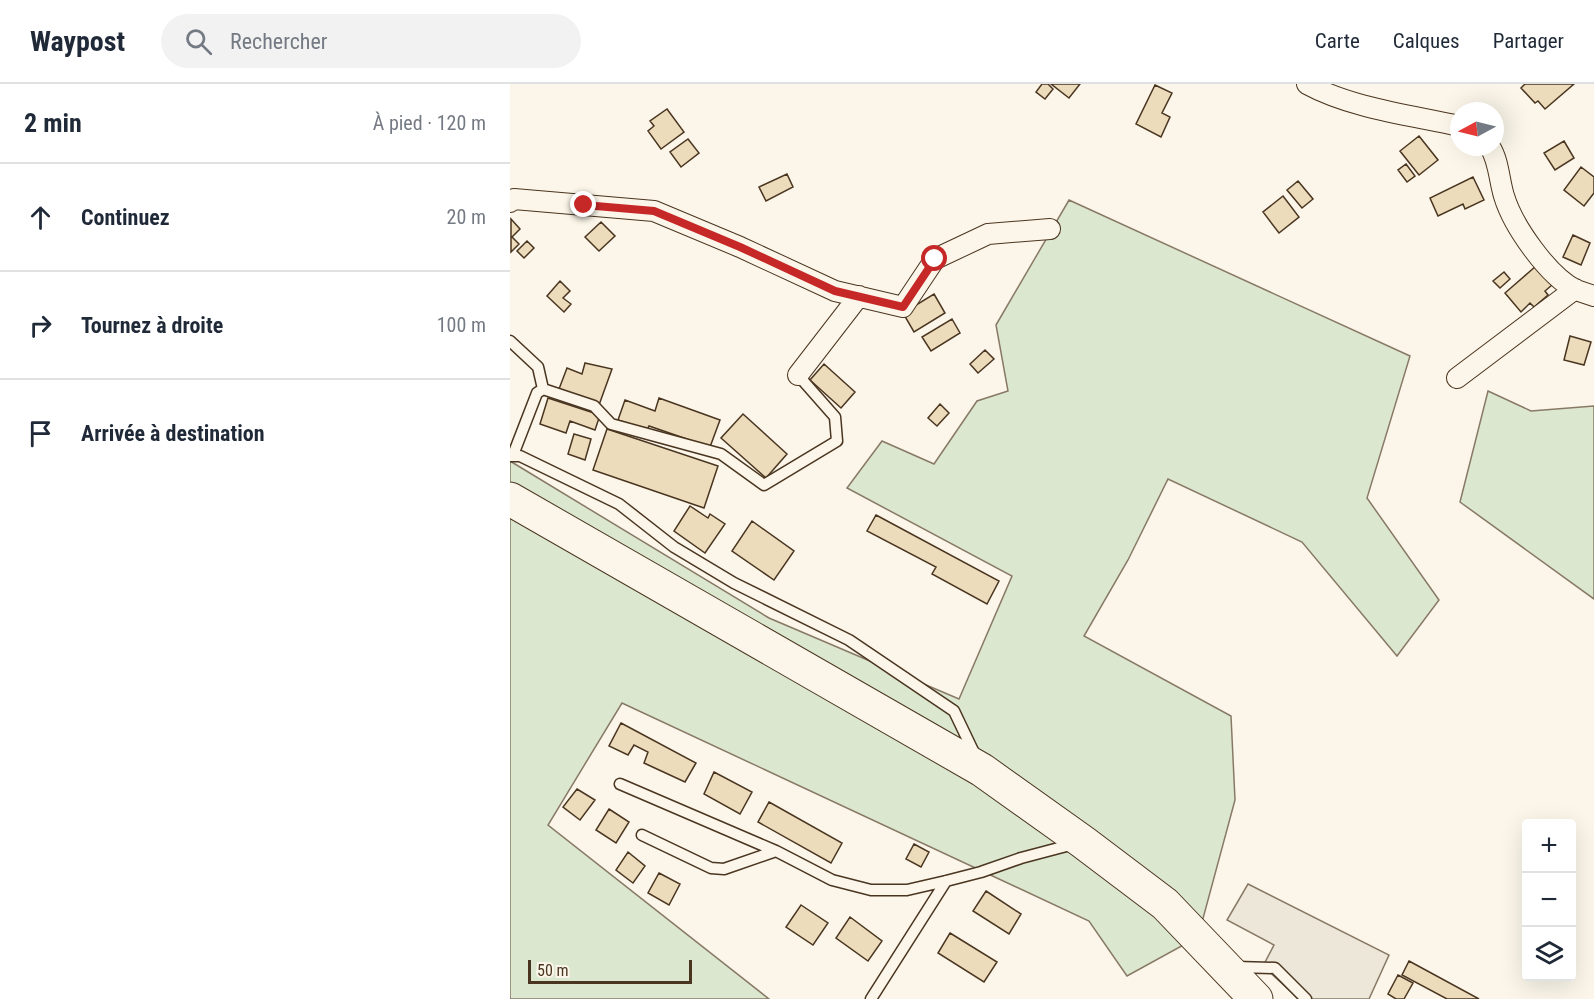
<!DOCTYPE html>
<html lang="fr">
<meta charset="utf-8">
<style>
body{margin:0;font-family:"Roboto Condensed",sans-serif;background:#f2f2f3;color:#1f2937}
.controls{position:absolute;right:18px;bottom:18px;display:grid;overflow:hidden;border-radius:6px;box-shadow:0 6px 24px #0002}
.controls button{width:54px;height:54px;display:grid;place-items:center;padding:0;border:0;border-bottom:2px solid #e0e1e3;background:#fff;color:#1f2937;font:30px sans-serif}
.compass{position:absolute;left:940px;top:18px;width:54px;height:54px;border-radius:50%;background:#fff;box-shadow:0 6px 24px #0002;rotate:263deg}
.scale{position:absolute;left:18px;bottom:15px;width:164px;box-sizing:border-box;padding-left:6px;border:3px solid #4a3520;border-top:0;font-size:16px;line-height:21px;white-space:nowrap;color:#4a3520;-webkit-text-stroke:4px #fbf6e9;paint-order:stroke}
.stop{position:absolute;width:18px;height:18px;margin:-14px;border:4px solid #c62828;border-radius:50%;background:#fff}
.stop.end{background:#c62828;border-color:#fff;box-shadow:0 2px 6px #0008}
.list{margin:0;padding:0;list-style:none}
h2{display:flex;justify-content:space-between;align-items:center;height:78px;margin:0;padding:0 24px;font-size:26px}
h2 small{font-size:20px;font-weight:400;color:#747a83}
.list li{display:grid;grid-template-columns:39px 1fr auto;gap:18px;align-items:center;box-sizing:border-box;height:108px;padding:0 24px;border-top:2px solid #e0e1e3}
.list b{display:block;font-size:22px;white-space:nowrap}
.list em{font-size:20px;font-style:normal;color:#747a83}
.icon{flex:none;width:33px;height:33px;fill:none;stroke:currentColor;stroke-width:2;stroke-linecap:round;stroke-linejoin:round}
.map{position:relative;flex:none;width:1084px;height:915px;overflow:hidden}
header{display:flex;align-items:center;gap:36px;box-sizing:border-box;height:84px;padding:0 30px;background:#fff;border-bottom:2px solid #e0e1e3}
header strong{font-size:28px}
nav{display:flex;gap:33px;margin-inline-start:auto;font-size:21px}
.search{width:420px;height:54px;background:#f2f2f3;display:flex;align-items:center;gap:15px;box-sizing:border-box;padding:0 21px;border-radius:33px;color:#747a83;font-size:22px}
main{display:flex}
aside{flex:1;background:#fff}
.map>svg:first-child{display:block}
</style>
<header>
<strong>Waypost</strong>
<div class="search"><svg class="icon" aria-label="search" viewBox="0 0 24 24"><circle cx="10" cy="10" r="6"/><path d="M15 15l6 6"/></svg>Rechercher</div>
<nav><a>Carte</a><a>Calques</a><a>Partager</a></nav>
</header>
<main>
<aside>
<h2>2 min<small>À pied · 120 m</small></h2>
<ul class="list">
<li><svg class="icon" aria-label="ahead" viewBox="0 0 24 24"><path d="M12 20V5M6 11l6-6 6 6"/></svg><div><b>Continuez</b></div><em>20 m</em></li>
<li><svg class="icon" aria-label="right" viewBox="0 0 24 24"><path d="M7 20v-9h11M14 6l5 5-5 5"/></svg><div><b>Tournez à droite</b></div><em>100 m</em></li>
<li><svg class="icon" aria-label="arrive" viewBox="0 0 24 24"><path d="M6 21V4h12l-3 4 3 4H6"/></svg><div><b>Arrivée à destination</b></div></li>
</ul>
</aside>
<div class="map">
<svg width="1084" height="915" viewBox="0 0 1084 915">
<rect width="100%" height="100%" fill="#fbf6e9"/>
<path fill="#dce7d0" stroke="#887966" stroke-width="1.5" d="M559,116L900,272L857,414L929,516L887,572L792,458L658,395L618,476L574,552L721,632L725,716L688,853L617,892L579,837L112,619L38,741L259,915H0V377L259,534L449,615L502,492L337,404L372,357L424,380L467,317L498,307L486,241Z
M978,307L1021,327L1084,322V515L950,418Z"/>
<path fill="#ede7d9" stroke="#887966" stroke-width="1.5" d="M738,800L879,871L859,915H789L753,882L764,861L717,836Z"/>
<path fill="#ecdcbc" stroke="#4a3520" stroke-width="1.5" d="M532,0H538L543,5L535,15L526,8Z
M541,0H570L559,14Z
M1015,0H1064L1035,25L1028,17L1025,19L1011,4Z
M645,1L662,9L652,29L660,33L651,53L626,40Z
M157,25L174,48L151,65L138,47L144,42L140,37Z
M909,52L928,76L909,91L890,67Z
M178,55L189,69L171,83L160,68Z
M1054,57L1064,74L1045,86L1034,69Z
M896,80L905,92L897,98L888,86Z
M1071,83L1084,93V109L1074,122L1054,106Z
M277,90L283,103L256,117L249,103Z
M963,93L974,116L955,125L953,120L928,132L920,114Z
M788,97L803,115L792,124L777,106Z
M773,112L789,133L769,149L753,128Z
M1,135L10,145L2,153L9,160L1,168Z
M91,138L105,152L89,167L75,153Z
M1063,151L1080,159L1071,181L1053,173Z
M17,157L24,164L14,174L7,167Z
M1026,182L1042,201L1035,207L1038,211L1024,223L1020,219L1011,228L995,209Z
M994,188L1000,195L990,204L983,197Z
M50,197L60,207L53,214L61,220L54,228L37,212Z
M424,210L435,229L404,248L393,229Z
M442,235L450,249L421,267L412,253Z
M1060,252L1081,258L1074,281L1054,276Z
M475,266L484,275L468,289L460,280Z
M75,279L102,285L89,321L49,305L57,284L72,290Z
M314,280L345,308L331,324L300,296Z
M38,314L90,331L85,346L60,337L56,349L30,340Z
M149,314L210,336L200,363L139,342L137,346L108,336L115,316L145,327Z
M430,320L439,329L427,342L418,334Z
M233,330L277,370L256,394L211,354Z
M97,345L208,382L194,424L83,386Z
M64,350L81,355L75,376L58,370Z
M180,422L198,434L200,430L215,440L195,469L164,447Z
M366,431L489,497L477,520L422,490L426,483L357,447Z
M242,437L284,467L264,496L222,467Z
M111,639L186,679L175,698L134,679L138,668L124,661L118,671L99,662Z
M204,688L242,708L230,730L194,710Z
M67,705L85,716L70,736L53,723Z
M259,718L332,759L321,779L248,738Z
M99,725L119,738L106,759L86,746Z
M404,760L419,768L411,783L396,775Z
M118,768L135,782L123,799L106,786Z
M149,789L170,800L159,821L138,809Z
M476,807L511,830L499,850L463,827Z
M291,821L318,839L303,861L276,843Z
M340,833L372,857L358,877L326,854Z
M440,849L487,878L474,898L428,869Z
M899,877L969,915H937L892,891Z
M888,891L903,899L894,915H886L878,910Z"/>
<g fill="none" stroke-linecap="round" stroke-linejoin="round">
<defs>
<path id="service" d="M0,257L28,283L33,305L27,309L3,371
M33,305L84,322L101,340L211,370L254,401L327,357L325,333L288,291
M0,372H10L109,420L164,463L224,499L339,556L444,627L466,673
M110,700L266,767L322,796L361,806H397L436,797L471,788L511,774L564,760
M132,751L201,784L214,785L266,767
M726,883L765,884L796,915
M361,915L436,797"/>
<path id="minor" d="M797,0C841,24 900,31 949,42
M980,63C989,77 989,96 994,112C1003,142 1038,192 1066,206C1072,208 1078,210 1084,212
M0,118L4,115L144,127L230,163L325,207L393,223L425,175L478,150L540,145
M288,291L349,212
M947,294L1065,205"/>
<path id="trunk" d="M0,415L472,686L573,758L655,820L746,915"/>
</defs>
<use href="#service" stroke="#4a3520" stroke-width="13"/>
<use href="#minor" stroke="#4a3520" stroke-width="22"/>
<use href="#trunk" stroke="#4a3520" stroke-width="35"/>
<use href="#service" stroke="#fbf6e9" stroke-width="10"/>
<use href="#minor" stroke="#fbf6e9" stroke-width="20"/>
<use href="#trunk" stroke="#fbf6e9" stroke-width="33"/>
</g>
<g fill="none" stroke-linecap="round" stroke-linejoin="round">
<path stroke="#c62828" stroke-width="8" d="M74,121L144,127L230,163L325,207L393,223L425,175"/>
</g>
</svg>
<div class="controls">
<button>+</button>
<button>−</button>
<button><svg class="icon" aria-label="layers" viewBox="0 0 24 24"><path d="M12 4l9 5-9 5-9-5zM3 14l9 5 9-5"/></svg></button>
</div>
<svg class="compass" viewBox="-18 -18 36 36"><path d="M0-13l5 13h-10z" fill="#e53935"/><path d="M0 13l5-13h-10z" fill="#747a83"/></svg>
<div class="scale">50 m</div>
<div class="stop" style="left:425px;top:175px"></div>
<div class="stop end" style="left:74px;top:121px"></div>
</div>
</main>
